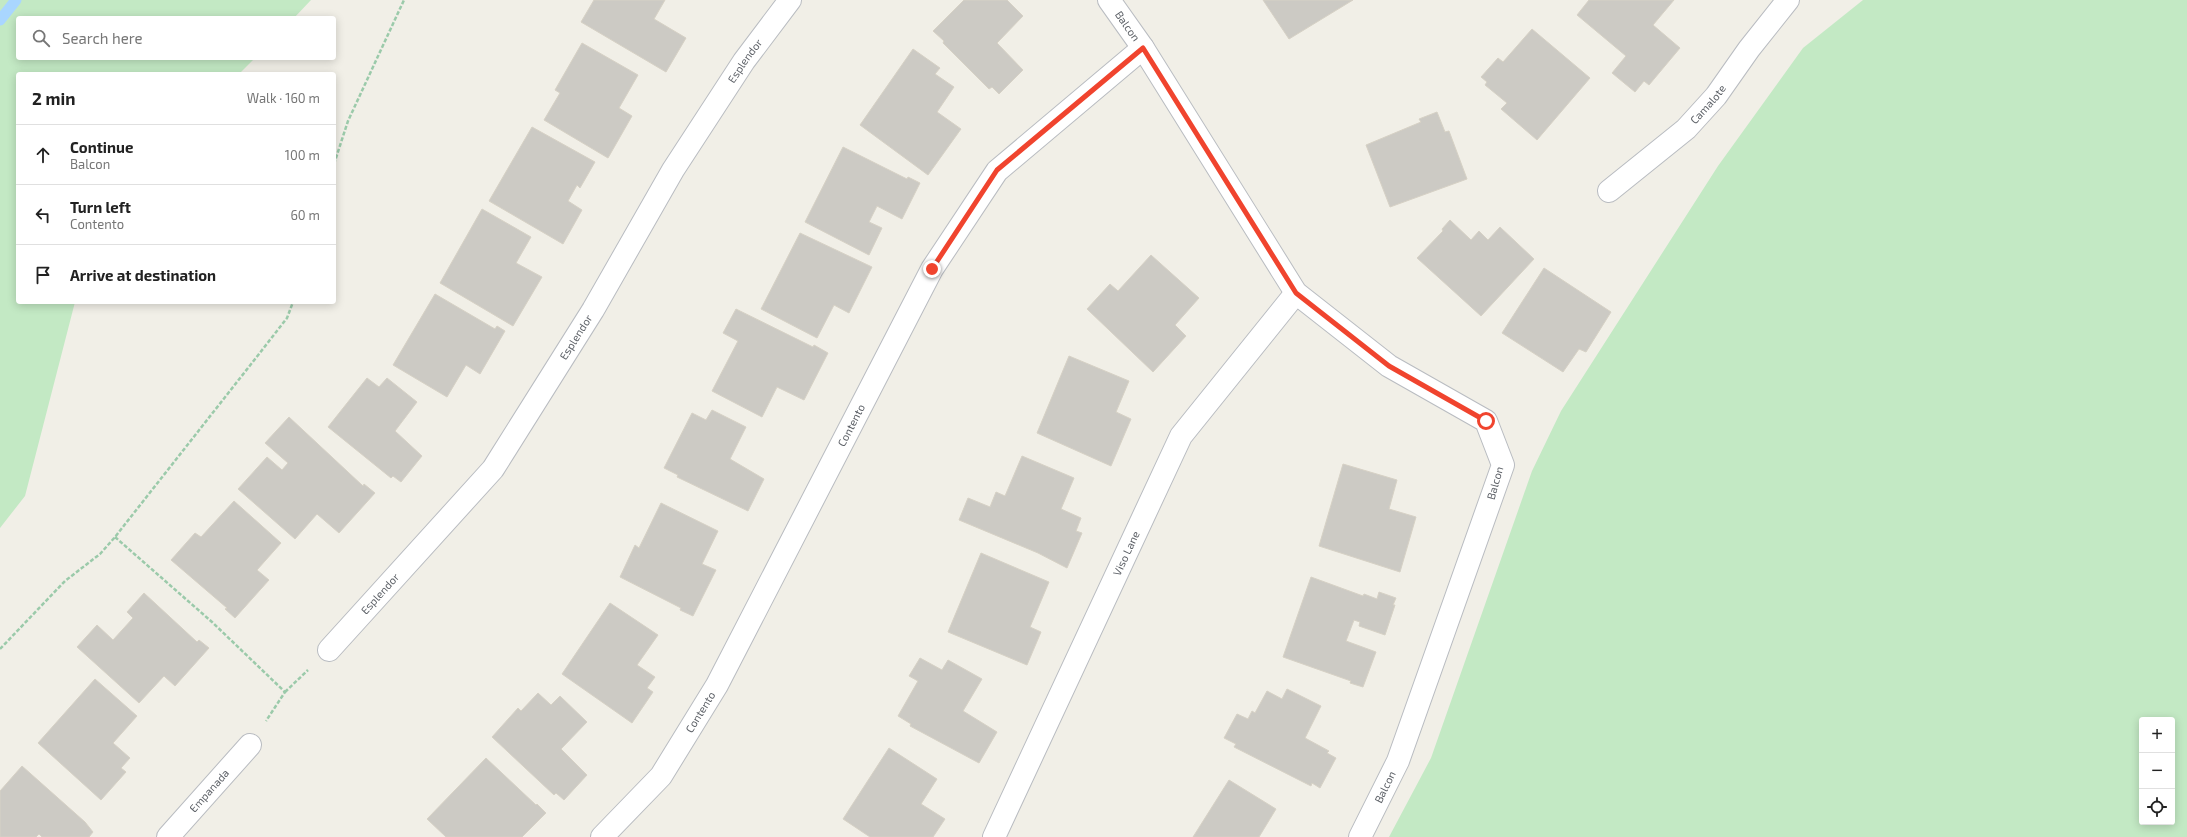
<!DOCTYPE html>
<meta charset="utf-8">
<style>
body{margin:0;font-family:"Exo 2",sans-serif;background:#f6f6f6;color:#222}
.controls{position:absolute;right:12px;bottom:12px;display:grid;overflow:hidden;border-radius:4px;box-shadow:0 2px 10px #0003}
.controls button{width:36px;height:36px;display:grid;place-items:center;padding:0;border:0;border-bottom:1px solid #e0e0e0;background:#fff;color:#222;font:20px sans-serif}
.stop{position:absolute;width:12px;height:12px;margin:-9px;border:3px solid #f0442e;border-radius:50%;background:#fff}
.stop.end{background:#f0442e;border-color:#fff;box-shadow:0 1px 4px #0008}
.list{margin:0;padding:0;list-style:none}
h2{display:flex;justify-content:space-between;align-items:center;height:52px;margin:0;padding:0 16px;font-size:17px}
h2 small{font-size:13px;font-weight:400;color:#767676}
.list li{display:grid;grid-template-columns:26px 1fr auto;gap:12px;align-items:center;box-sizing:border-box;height:60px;padding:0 16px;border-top:1px solid #e0e0e0}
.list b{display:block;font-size:15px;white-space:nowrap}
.list p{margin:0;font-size:13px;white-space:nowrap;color:#767676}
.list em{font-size:13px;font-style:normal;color:#767676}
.icon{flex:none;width:22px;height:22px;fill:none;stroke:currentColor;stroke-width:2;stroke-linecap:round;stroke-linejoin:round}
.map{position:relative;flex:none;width:2187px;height:837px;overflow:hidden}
.search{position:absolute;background:#fff;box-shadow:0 2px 10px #0003;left:16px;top:16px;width:320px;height:44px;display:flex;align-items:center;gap:10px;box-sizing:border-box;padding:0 14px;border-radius:4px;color:#767676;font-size:15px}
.panel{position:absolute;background:#fff;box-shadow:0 2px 10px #0003;left:16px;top:72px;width:320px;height:232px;border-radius:4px}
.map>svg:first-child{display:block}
</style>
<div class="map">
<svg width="2187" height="837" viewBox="0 0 2187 837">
<rect width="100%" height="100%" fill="#f1efe7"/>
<path fill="#c3e9c4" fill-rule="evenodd" d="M0,0H311L294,18H18V58H255L239,74H18V302H75L25,496L0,528Z
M1863,0H2187V837H1389L1431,758L1532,471L1561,411L1718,166L1803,48ZM2142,720H2172V822H2142Z"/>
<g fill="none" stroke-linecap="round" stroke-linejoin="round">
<path stroke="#a9d6ff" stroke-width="11" d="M0,20L16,0"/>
</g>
<path fill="#cccac4" stroke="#d6d1c5" d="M594,0H665L654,19L686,38L666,72L581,22Z
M964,0H1007L1023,16L997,43L1023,70L999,94L992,87L989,89L943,43L944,41L933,31Z
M1263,0H1353L1289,39Z
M1589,0H1674L1653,25L1680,48L1649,85L1644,81L1635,92L1612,73L1626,56L1577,15Z
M1532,29L1590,78L1537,140L1501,109L1507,103L1485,85L1487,82L1481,77L1498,58L1503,62Z
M582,43L638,75L619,108L632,116L608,158L544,120L560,93L555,90Z
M913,49L940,68L935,74L954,87L937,112L961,129L928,175L860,125Z
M1437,112L1445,132L1449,131L1467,179L1390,207L1366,145L1421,122L1419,119Z
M532,127L595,162L580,188L577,185L568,201L582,210L563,244L489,201Z
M843,147L907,179L908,177L920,183L902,219L877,206L869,222L882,228L869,255L805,222Z
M482,209L531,237L516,263L542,277L513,326L440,283Z
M1450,220L1471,240L1479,231L1488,240L1500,227L1534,259L1481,316L1417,258L1443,231L1442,229Z
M800,233L872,267L849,313L834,305L817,338L761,309Z
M1151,255L1199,298L1175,325L1186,336L1153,372L1087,309L1110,284L1118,291Z
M1544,268L1611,312L1586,352L1579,349L1563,372L1502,333Z
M435,294L495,329L497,326L505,331L480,374L466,365L447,397L393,365Z
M736,309L813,347L814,345L828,353L804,400L777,387L762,417L712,391L738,341L723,333Z
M1069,356L1129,381L1116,412L1131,419L1111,466L1037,433Z
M367,378L379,387L387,378L417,402L395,431L422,456L401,482L393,476L391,478L328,427Z
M712,410L746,427L730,459L764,479L748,511L677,477L678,475L664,468L692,413L706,420Z
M289,417L363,486L364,484L375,493L339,533L317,514L295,539L238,489L267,457L282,470L288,463L265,443Z
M1022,456L1074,478L1061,509L1081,518L1076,531L1082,533L1067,568L1038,553L959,520L968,498L990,507L996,492L1005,496Z
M1343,464L1397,480L1389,509L1416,517L1400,572L1319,546Z
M234,501L281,543L257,570L269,580L235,618L225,609L227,608L171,560L195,533L201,537Z
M661,503L718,531L702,564L716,570L693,616L680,610L681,608L620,577L635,545L639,548Z
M981,553L1049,582L1030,627L1041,632L1027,665L948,632Z
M1311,577L1363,596L1364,594L1377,599L1379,592L1396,598L1393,605H1395L1385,635L1359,626L1360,622L1354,620L1346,641L1376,652L1363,687L1350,683L1351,681L1283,657Z
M144,593L197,642L199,640L209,648L175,686L164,676L139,703L77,647L97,625L113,640L133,618L127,612Z
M610,603L658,635L637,665L655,677L647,688L653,692L632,723L562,674Z
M920,658L942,670L948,660L982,679L963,711L997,732L979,763L910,726L911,724L898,716L918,681L909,676Z
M95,679L137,716L113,743L130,758L121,768L126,772L101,800L38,743Z
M1287,689L1321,706L1305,738L1329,751L1327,753L1336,758L1320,788L1312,783L1311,786L1234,747L1236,744L1224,738L1237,714L1248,719L1252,711L1255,713L1267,691L1282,699Z
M538,693L551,705L560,696L587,722L561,749L587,775L564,800L556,793L554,795L492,737L518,708L521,711Z
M889,748L937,779L921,804L945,819L933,837H870L843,819Z
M486,758L536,805L537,804L546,813L522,837H446L427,819Z
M22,766L85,822L93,832L89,837H42L39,834L36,837H0V791Z
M1229,780L1276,809L1259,837H1193Z"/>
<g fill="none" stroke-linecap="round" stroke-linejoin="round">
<defs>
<g id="minor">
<path id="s1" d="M1109,0L1143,48L1296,293L1389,366L1486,421L1503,465L1398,761L1360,837"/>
<path id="s2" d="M1609,191L1686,129L1716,96L1749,49L1788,0"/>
<path id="s3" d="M329,650L493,469L593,310L673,170L744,61L790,0"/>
<path id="s4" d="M168,837L250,745"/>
<path id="s5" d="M602,837L661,776L717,685L932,269L997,171L1143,48"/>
<path id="s6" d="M994,837L1181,436L1296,293"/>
</g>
</defs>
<use href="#minor" stroke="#b9bcc1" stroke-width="24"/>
<path stroke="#9bcaaa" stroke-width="2.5" stroke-dasharray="4 2" stroke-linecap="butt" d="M334,164L348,121L404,0
M115,537L212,622L285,692L266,721
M0,649L65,581L100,554L115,537L259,354L287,318L293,302
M285,692L308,670"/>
<use href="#minor" stroke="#fff" stroke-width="22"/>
</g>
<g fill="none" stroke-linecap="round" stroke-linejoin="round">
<path stroke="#f0442e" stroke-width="5" d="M932,269L997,170L1143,48L1296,293L1389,366L1486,421"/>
</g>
<g text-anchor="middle" stroke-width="3" stroke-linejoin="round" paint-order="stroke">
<g font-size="11" fill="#5e6268" stroke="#fff">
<text dy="4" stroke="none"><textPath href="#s1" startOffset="32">Balcon</textPath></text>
<text dy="4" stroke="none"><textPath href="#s3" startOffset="724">Esplendor</textPath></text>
<text dy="4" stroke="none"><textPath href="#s2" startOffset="132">Camalote</textPath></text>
<text dy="4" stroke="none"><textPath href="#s3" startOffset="400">Esplendor</textPath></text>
<text dy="4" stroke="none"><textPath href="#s5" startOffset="484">Contento</textPath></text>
<text transform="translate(1495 483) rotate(-74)" y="4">Balcon</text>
<text dy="4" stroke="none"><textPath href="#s6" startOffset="313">Viso Lane</textPath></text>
<text dy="4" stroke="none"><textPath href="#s3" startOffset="76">Esplendor</textPath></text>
<text dy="4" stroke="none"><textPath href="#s5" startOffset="160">Contento</textPath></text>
<text transform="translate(1385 787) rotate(-64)" y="4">Balcon</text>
<text dy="4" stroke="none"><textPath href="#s4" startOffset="62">Empanada</textPath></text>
</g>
</g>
</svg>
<div class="controls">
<button>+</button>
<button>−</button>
<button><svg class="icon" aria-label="locate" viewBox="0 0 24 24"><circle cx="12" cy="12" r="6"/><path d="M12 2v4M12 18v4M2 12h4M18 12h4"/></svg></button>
</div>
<div class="stop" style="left:1486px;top:421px"></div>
<div class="stop end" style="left:932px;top:269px"></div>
<div class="search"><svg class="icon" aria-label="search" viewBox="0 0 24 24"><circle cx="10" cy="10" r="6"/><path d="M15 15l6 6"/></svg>Search here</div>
<section class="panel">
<h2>2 min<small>Walk · 160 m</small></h2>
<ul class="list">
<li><svg class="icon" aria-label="ahead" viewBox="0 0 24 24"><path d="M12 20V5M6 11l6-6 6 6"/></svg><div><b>Continue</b><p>Balcon</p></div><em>100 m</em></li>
<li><svg class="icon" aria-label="left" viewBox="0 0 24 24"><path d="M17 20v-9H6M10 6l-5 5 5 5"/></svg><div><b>Turn left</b><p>Contento</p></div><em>60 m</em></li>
<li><svg class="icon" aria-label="arrive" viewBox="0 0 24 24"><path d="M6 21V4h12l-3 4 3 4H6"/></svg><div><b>Arrive at destination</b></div></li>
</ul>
</section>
</div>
